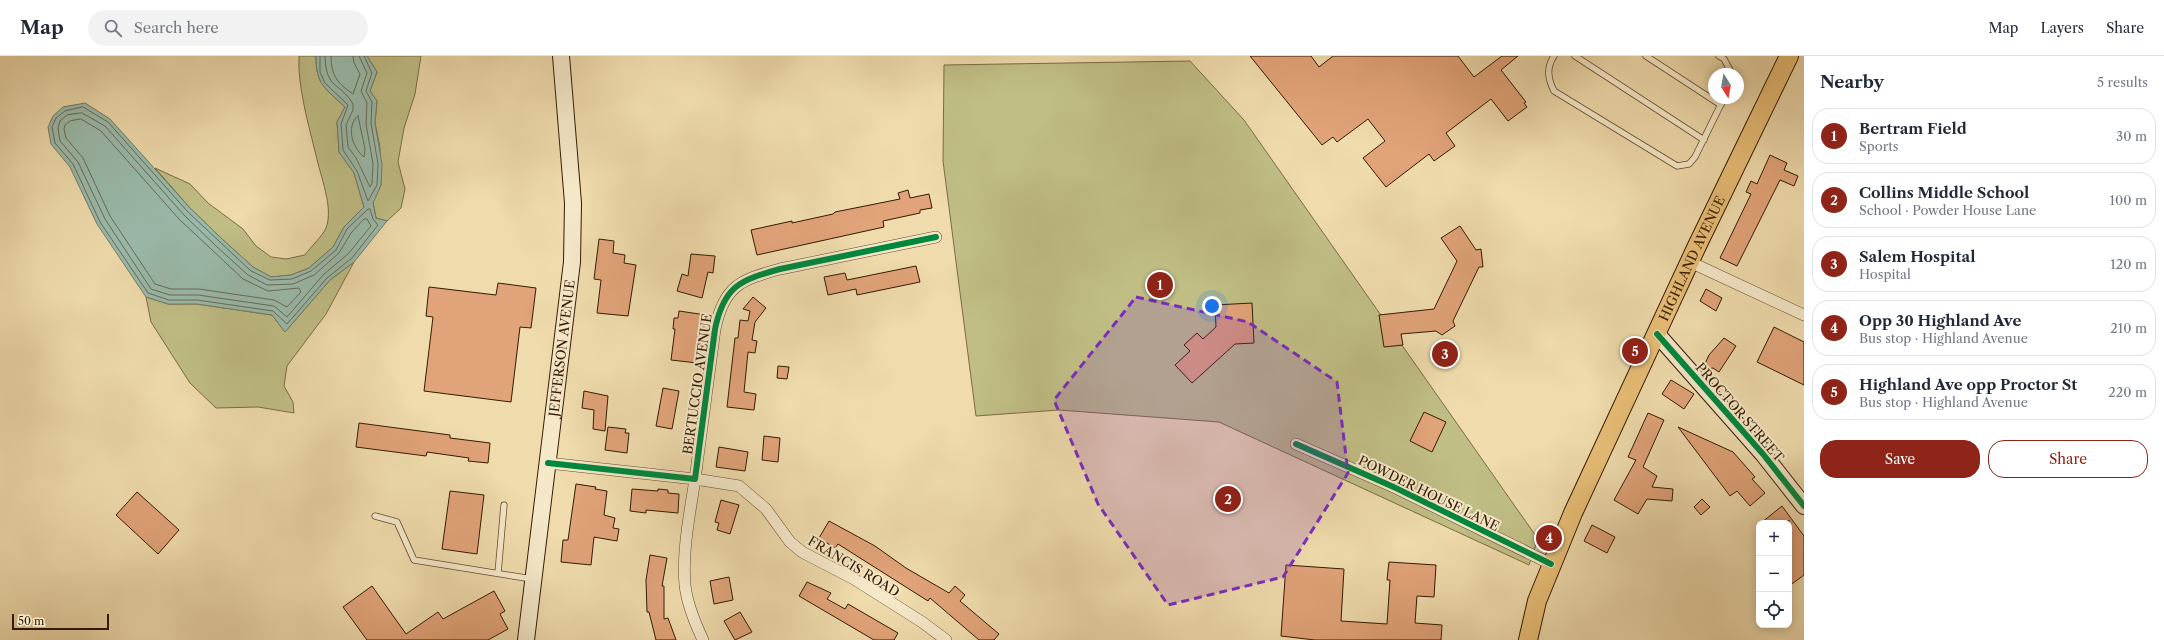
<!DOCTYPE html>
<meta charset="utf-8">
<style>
body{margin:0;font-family:"Libre Caslon Text",serif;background:#f2f2f3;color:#1f2937}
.controls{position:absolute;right:12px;bottom:12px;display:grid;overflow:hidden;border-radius:8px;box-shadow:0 2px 10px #0003}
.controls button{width:36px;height:36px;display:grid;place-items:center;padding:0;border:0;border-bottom:1px solid #e0e1e3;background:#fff;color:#1f2937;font:20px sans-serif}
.compass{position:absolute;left:1708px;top:12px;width:36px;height:36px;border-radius:50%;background:#fff;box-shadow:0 2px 10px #0003;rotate:169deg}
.scale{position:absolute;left:12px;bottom:10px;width:97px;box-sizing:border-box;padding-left:4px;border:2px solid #341a00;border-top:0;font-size:11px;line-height:14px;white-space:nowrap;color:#341a00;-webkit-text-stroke:3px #f5e8c9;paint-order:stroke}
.you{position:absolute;left:1212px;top:250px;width:14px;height:14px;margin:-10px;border:3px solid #fff;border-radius:50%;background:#1a73e8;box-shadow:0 0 0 6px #1a73e833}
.badge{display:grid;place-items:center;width:26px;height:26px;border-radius:50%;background:#8f2418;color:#fff;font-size:13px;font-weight:700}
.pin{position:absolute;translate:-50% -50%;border:2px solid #fff;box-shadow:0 1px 4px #0006}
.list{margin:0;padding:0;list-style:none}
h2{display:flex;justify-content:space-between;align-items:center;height:52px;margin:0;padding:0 16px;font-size:17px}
h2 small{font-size:13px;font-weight:400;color:#747a83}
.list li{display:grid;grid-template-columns:26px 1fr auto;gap:12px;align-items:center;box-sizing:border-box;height:56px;margin:0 8px 8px;padding:0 8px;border:1px solid #e0e1e3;border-radius:16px}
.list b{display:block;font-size:15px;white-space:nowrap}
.list p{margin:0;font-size:13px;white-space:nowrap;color:#747a83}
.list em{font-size:13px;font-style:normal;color:#747a83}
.actions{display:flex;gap:8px;padding:12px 16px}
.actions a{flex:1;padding:9px 0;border:1px solid #8f2418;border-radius:16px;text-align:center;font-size:14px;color:#8f2418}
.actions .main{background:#8f2418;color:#fff}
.icon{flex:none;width:22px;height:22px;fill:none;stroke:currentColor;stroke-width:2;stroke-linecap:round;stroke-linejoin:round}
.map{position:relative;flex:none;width:1804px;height:584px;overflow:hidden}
header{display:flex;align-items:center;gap:24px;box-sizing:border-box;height:56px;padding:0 20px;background:#fff;border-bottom:1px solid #e0e1e3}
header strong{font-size:19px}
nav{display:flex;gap:22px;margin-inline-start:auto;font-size:14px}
.search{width:280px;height:36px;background:#f2f2f3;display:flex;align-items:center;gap:10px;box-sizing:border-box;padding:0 14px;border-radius:22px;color:#747a83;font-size:15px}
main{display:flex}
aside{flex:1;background:#fff}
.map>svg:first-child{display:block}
</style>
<header>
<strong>Map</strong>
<div class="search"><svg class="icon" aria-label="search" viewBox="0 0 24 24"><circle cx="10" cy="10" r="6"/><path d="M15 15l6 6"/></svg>Search here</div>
<nav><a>Map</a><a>Layers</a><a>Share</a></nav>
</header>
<main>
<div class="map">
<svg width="1804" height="584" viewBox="0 0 1804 584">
<rect width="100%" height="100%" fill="#efdbac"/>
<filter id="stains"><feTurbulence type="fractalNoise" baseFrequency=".005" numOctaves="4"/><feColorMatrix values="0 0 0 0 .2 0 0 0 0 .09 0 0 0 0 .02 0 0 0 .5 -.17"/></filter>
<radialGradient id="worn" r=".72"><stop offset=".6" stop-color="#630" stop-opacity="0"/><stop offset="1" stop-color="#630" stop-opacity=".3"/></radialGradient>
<path fill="#c0be85" stroke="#7a6c42" d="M299,0H316C316,29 325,32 345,51L337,66L339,96L354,117L364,151L344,171L333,191L309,212L291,219L271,221L253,211L222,183L190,152L155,112L190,128L208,147L243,173L256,190L271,201L286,203L305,199C311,190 322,181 326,172C334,152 320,119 316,99C309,71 297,28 299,0Z
M367,0H421L415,38L404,72L398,106L405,133L401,152L387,165L376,162L373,146L381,129L380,91L375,67L377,45L370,35L377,16Z
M1190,5L1244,64L1538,483L1529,509L1219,366L1059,354L976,360L943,105L944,9Z
M354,206L326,258L287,310L284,330L293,346L294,357L258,351L216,352L190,327L151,266L146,241L168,248H197L272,259L285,276L330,224Z"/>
<path fill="#9abbac" stroke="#717b67" d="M316,0H367L377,16L370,35L377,45L375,67L382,108L381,129L373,147L376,162L387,165L354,206L330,224L285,276L272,259L197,248H168L146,241L97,168L70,111L51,88L48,71L53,60L63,51L85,47L110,63L190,152L222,183L253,211L271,221L291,219L309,212L333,191L344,171L364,151L354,117L339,96L337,66L345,51C325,32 316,29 316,0Z"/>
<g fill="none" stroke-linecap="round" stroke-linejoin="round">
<path stroke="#676a56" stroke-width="1" d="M320,0V16L325,27L348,49L341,68L343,94L357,115L368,145L377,129L378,108L371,67L372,46L366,35L372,17L364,0
M325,0C326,34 339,25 353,48V54L346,69L348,91L356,102L370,131L372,127L373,108L366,68L367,47L361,35L367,17L359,0
M331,0C331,19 337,27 353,38L360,18L354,7L353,0
M83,51L108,66L187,155L220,186L251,215L270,224L292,223L311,215L336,194L347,173L368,153H370L373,163L378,169L352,202L327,222L287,268L273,255L197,244H169L148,237L100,166L73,108L55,87L52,71L56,62L65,55Z
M82,57L105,70L184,159L216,190L248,219L267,229L293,228L314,219L339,197L351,177L364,163H367L371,170L348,198L324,218L287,261L274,250L198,239H170L151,233L105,163L78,106L60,85L58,72L60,65L67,59Z
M358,60L365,93L364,101C353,92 345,71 358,60Z
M81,63L101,75L179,163L243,223L268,235L299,232L301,236L287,251L274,244L199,233H171L155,228L110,160L83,102L66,82L64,73L65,69L70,65Z"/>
</g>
<path fill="#e1a379" stroke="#341a00" d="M1250,0H1311L1319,11L1333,0H1458L1474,21L1502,0H1518L1501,14L1526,46L1524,47L1527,51L1508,65L1491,43L1446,77L1455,90L1434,105L1429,98L1386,131L1363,102L1385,85L1368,63L1337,86L1333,81L1322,89Z
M1770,99L1787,107L1784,114L1798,120L1794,130L1780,124L1737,210L1720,202L1751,138L1746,136L1751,125L1757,128Z
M908,134L910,142L929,138L932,152L920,154V157L883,165L884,171L757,199L751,174L792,165V167L833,158L835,156L900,143L898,137Z
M1460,170L1476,194L1481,193L1483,211H1479L1453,265L1455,270L1442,279L1436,275L1401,278L1403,289L1384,291L1379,259L1434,253L1457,205L1441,182Z
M599,183L614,185L613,197L625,199L624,207L636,209L628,260L597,257L601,224L594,223Z
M691,198L715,200L713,217L708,216L702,242L677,235L682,218L688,220Z
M916,210L920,226L857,239L856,233L828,239L824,221L845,217L847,224Z
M498,227L536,232L531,272L520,271L511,346L424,335L433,261L426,260L429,231L496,239Z
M1706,233L1722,242L1716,255L1700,245Z
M753,241L766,252L755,266L752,284L757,285L755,297L748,296L744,336L756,338L754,354L727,351L735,282H738L740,264L748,265L750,255L743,253Z
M1252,247L1254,287L1235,288L1192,327L1175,309L1190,295L1184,289L1197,277L1203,283L1216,271L1215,249Z
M679,255L706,259L703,277H701L697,307L671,304L675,273H673L674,262H678Z
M1774,271L1804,286V329L1757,306Z
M1724,282L1736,290L1719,316L1713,312L1702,314L1709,299Z
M778,310L789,311L787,323L777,322Z
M1671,324L1694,338L1684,353L1662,338Z
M663,332L679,335L672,373L656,370Z
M584,335L608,340L605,375L593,373L594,354L582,352Z
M1424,356L1446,366L1432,396L1410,385Z
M1648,357L1664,364L1643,411L1657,420L1652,431L1673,433L1672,445L1647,443L1638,458L1614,444L1636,404L1628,401Z
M359,367L450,379V382L490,387L488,407L468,405L469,402L427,396L426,400L356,391Z
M608,371L626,373L625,377H629L627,397L605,394Z
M1678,371L1733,396L1755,421L1752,423L1765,437L1750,450L1737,435L1730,440Z
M764,380L780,382L778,406L762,404Z
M719,391L748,396L745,415L716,411Z
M576,428L596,431L595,433L607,435L604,459L615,462L613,472L619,473L617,485L594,481L591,509L561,506L563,484H568Z
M632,433L658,435V433L668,434V437L679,438L678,457L646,454V457L630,455Z
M450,435L484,439L477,498L442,493Z
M137,436L179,474L158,498L116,459Z
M1702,443L1710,451L1701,459L1694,451Z
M721,444L739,449L730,478L717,474L719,467L715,466Z
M1782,450L1804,480V519L1789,530V464L1786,467H1761Z
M829,465L875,490L906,512L949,537L955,530L965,539L960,545L999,578L994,584H979L930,542L928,545L838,488L835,492L819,482Z
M1592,469L1615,481L1607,497L1584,485Z
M650,499L667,502L662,530H664V563L668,562L676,584H656L649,556H647L646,524Z
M1389,506L1436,509L1434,541L1417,540L1415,567L1442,569L1441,584H1315L1281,580L1286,509L1344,513L1341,565L1387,568L1390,524H1387Z
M729,521L733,544L714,548L710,525Z
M807,526L831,537L827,543L845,553L848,548L898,577L894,584H874L799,540Z
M372,530L406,578L438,556L443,563L494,535L505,555L500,558L508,573L488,584H367L343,551Z
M740,556L752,576L735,584L724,565Z"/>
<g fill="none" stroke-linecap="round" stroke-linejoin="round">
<defs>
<path id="lane" d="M1554,0C1546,12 1548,23 1554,35L1677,110L1689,108L1695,101L1724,42
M1575,0L1704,84
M1646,0L1721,49
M1719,0L1724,3L1732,18
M375,460L397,466L414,504L532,523
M498,517L504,449"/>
<path id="street" d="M1690,206L1804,259
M1296,388L1396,432L1551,508
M548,407L695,423L715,273C724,230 740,224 780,213L936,181
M703,584C695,567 687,548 685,529C682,494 690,457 695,423L739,430L766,453L790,486L802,496L854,523L922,566L946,584"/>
<g id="secondary">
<path d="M1657,278L1763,398L1804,450"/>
<path id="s1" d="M526,584L572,206L573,147L561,0"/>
</g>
<g id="primary">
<path id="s2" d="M1528,584L1537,545L1573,457L1696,192L1789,0"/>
</g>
</defs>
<use href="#lane" stroke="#634a2b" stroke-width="7"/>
<use href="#street" stroke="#634a2b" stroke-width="12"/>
<use href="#secondary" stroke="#341a00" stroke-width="18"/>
<use href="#primary" stroke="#341a00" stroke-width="20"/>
<use href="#lane" stroke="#f5e8c9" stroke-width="5.5"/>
<use href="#street" stroke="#f5e8c9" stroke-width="11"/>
<use href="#secondary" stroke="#f5e8c9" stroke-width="16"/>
<use href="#primary" stroke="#e8be76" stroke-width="18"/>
<defs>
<path id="cycleway" d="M1657,278L1763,398L1804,450
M1296,388L1396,432L1551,508
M548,407L695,423L715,273C724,230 740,224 780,213L936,181"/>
</defs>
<use href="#cycleway" stroke="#f5e8c9" stroke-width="8"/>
<use href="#cycleway" stroke="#00873e" stroke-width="6"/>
</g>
<path fill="#7b2cbf" fill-opacity="0.2" stroke="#7b2cbf" stroke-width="3" stroke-dasharray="8 5" stroke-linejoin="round" d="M1136,241L1248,266L1337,326L1348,417L1283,521L1168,549L1098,448L1054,344Z"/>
<g text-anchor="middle" stroke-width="4" stroke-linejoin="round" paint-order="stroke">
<g font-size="13" fill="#341a00" stroke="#f5e8c9">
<text dy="5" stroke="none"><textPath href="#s2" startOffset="416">HIGHLAND AVENUE</textPath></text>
<text dy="5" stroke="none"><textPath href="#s1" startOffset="294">JEFFERSON AVENUE</textPath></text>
<text transform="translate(697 328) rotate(-82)" y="5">BERTUCCIO AVENUE</text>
<text transform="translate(1740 356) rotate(49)" y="5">PROCTOR STREET</text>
<text transform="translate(1429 437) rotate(26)" y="5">POWDER HOUSE LANE</text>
<text transform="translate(854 510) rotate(31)" y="5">FRANCIS ROAD</text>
</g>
</g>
<rect width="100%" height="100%" filter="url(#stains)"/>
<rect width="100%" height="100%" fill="url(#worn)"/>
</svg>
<div class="controls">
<button>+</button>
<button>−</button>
<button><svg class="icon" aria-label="locate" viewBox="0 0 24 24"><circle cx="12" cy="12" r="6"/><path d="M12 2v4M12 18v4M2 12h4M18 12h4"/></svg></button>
</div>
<svg class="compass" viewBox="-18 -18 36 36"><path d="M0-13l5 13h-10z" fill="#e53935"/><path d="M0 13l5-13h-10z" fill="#747a83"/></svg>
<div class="scale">50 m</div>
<div class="you"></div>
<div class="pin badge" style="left:1160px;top:229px">1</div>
<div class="pin badge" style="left:1228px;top:443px">2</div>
<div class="pin badge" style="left:1445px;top:298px">3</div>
<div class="pin badge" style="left:1549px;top:482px">4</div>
<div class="pin badge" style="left:1635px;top:295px">5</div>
</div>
<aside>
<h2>Nearby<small>5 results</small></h2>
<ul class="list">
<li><span class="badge">1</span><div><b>Bertram Field</b><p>Sports</p></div><em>30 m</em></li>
<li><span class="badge">2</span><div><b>Collins Middle School</b><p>School · Powder House Lane</p></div><em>100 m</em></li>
<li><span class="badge">3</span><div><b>Salem Hospital</b><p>Hospital</p></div><em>120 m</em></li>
<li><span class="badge">4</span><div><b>Opp 30 Highland Ave</b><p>Bus stop · Highland Avenue</p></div><em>210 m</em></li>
<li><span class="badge">5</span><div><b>Highland Ave opp Proctor St</b><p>Bus stop · Highland Avenue</p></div><em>220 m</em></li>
</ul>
<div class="actions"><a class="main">Save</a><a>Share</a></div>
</aside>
</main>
